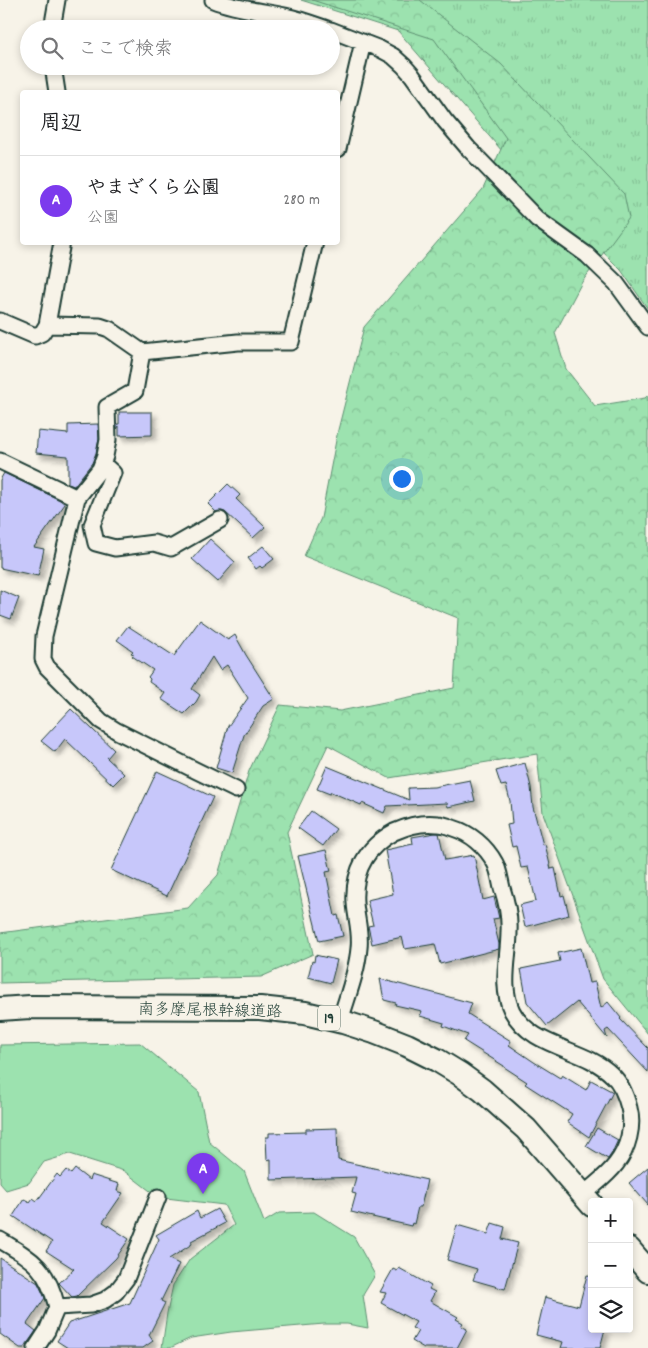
<!DOCTYPE html>
<html lang="ja">
<meta charset="utf-8">
<style>
body{margin:0;font-family:Dekko,"Klee One",sans-serif;background:#f6f6f6;color:#202124}
.controls{position:absolute;right:15px;bottom:15px;display:grid;overflow:hidden;border-radius:5px;box-shadow:0 2px 8px #0003}
.controls button{width:45px;height:45px;display:grid;place-items:center;padding:0;border:0;border-bottom:1px solid #e0e0e0;background:#fff;color:#202124;font:25px sans-serif}
.you{position:absolute;left:401px;top:478px;width:18px;height:18px;margin:-12px;border:4px solid #fff;border-radius:50%;background:#1a73e8;box-shadow:0 0 0 8px #1a73e833}
.badge{display:grid;place-items:center;width:32px;height:32px;border-radius:50%;background:#7c3aed;color:#fff;font-size:16px;font-weight:700}
.pin{position:absolute;translate:-50% -41px;filter:drop-shadow(0 1px 2px #0008)}
.pin::after{content:'';position:absolute;top:26px;width:18px;height:15px;background:inherit;clip-path:polygon(0 0,100% 0,50% 100%)}
.list{margin:0;padding:0;list-style:none}
h2{display:flex;justify-content:space-between;align-items:center;height:65px;margin:0;padding:0 20px;font-size:21px}
h2 small{font-size:16px;font-weight:400;color:#757577}
.list li{display:grid;grid-template-columns:32px 1fr auto;gap:15px;align-items:center;box-sizing:border-box;height:90px;padding:0 20px;border-top:1px solid #e0e0e0}
.list b{display:block;font-size:19px;white-space:nowrap}
.list p{margin:0;font-size:16px;white-space:nowrap;color:#757577}
.list em{font-size:16px;font-style:normal;color:#757577}
.icon{flex:none;width:28px;height:28px;fill:none;stroke:currentColor;stroke-width:2;stroke-linecap:round;stroke-linejoin:round}
.map{position:relative;flex:none;width:648px;height:1348px;overflow:hidden}
.search{position:absolute;background:#fff;box-shadow:0 2px 8px #0003;left:20px;top:20px;width:320px;height:55px;display:flex;align-items:center;gap:12px;box-sizing:border-box;padding:0 18px;border-radius:28px;color:#757577;font-size:19px}
.panel{position:absolute;background:#fff;box-shadow:0 2px 8px #0003;left:20px;top:90px;width:320px;height:155px;border-radius:5px}
.map>svg:first-child{display:block}
</style>
<div class="map">
<svg width="648" height="1348" viewBox="0 0 648 1348">
<defs>
<pattern id="grass-tufts" width="24" height="20" patternUnits="userSpaceOnUse" patternTransform="scale(1.25)"><rect width="24" height="20" fill="#9ce2af"/><path d="M3 7l-1-3M5 7V3M7 7l1-3M15 17l-1-3M17 17v-4M19 17l1-3" fill="none" stroke="#86c397"/></pattern>
<pattern id="forest-crowns" width="20" height="18" patternUnits="userSpaceOnUse" patternTransform="scale(1.25)"><rect width="20" height="18" fill="#9ce2af"/><path d="M2 6a3 3 0 1 1 6 0M12 15a3 3 0 1 1 6 0" fill="none" stroke="#86c397"/></pattern>
<filter id="shadow"><feDropShadow dx="4.5" dy="4.5" stdDeviation="2.5" flood-color="#0004"/></filter>
</defs>
<rect width="100%" height="100%" fill="#f7f3e8"/>
<filter id="ink" filterUnits="userSpaceOnUse"><feTurbulence type="fractalNoise" baseFrequency=".02" numOctaves="2"/><feDisplacementMap in="SourceGraphic" scale="10" xChannelSelector="R" yChannelSelector="G"/><feConvolveMatrix kernelMatrix="1 2 1 2 8 2 1 2 1" color-interpolation-filters="sRGB"/></filter>
<g filter="url(#ink)">
<path fill="url(#grass-tufts)" stroke="#5e9072" d="M301,0H648V309L621,270L509,159L398,31Z"/>
<path fill="url(#forest-crowns)" stroke="#5e9072" d="M312,0H420L501,64L624,194L629,218L582,282L555,333L566,369L595,406L645,398L648,395V1034L603,979L543,813L537,754L389,778L328,745L287,832L313,954L261,977L0,983V933L188,908L218,875L249,771L280,705L340,711L454,688L458,618L304,556L321,518L338,430L364,327L483,189L506,138L434,39Z"/>
<path fill="#9ce2af" stroke="#5e9072" d="M140,1043L199,1092L209,1142L244,1171L264,1222L279,1213L314,1212L354,1237L375,1275L363,1295L368,1328L347,1324H324L231,1332L191,1338L170,1348H162L167,1313L173,1285L190,1259L234,1225L224,1205L158,1197L124,1171L70,1154L44,1162L29,1183L6,1190L0,1183V1045Z"/>
<path fill="#c7c7fa" stroke="#1f3d34" filter="url(#shadow)" d="M119,412H152V435L119,436V426L117,429V424H119Z
M98,424L99,439L96,453L92,463L74,486L68,484V456L36,453L38,431L68,434V425Z
M4,473L60,500L65,504L34,547L44,549L38,576L0,568V480Z
M228,484L240,495L236,499L265,527L253,538L225,512L221,511L216,512L208,504Z
M210,539L235,562L218,582L192,559Z
M263,546L274,559L262,568L260,566L256,569L248,558Z
M0,590L19,598L11,619L0,615Z
M200,620L228,640L235,635L246,655L274,699L263,706L244,735L232,773L216,768L228,726L248,698L227,665L220,670L212,657L192,689L200,695L196,702L184,714L161,699L165,693L149,682L150,679L148,677L153,670L132,656L134,654L131,653L133,651L117,640L128,626L174,656Z
M71,709L114,750L107,758L124,774L113,785L65,739L55,752L41,741Z
M525,763L531,787L533,807L543,845L545,844L551,869L555,868L561,896L564,895L569,915L525,927L520,905L536,901L528,867L521,868L516,846L512,847L507,825L512,824L510,801L506,785L501,786L496,771Z
M327,766L409,800L408,788L434,787L470,780L475,801L448,807L447,803L387,806L384,813L362,803L361,805L331,792L330,794L317,789Z
M157,771L213,797L167,896L111,870Z
M311,811L336,829L323,846L298,828Z
M435,833H439L445,860L474,855L483,900L494,897L499,918L493,919L499,944V949L440,964L435,944L405,949L402,937L372,944L368,926L373,925L367,900L393,894L385,850L413,844L412,837Z
M326,850L331,871L326,872L335,916L338,915L343,936L319,941L298,856Z
M581,948L589,983L595,982L601,1008L608,1002L621,1018L620,1019L648,1048V1072L608,1029L605,1031L607,1038L577,1002L547,1026L527,1002L521,969L560,961L558,953Z
M315,955L337,960L331,983L308,977L312,961L314,962Z
M380,979L472,1003L468,1014L511,1041L509,1045L534,1062L560,1078L562,1075L586,1090L591,1080L613,1092L589,1137L567,1122L572,1114L525,1084L527,1082L504,1067V1066L464,1041L468,1035L443,1026L444,1023L420,1016L422,1011L395,1005L396,1003L384,1000Z
M337,1128L338,1160L427,1180L421,1207H418L414,1224L412,1223L411,1226L351,1212L356,1194L352,1193L356,1177L271,1180V1159L267,1160L266,1137H269V1133L306,1132V1129Z
M597,1128L618,1140L612,1153L608,1159L586,1146Z
M648,1167V1205L629,1183Z
M75,1169L89,1180L91,1175L119,1184L117,1191L123,1193L103,1222L129,1239L116,1258L77,1296L72,1297L59,1283L74,1269L46,1251L52,1242L13,1216L24,1199L30,1202L33,1198L37,1201L57,1174L60,1177L66,1170L71,1174Z
M217,1209L225,1223L191,1241L192,1244L169,1259L179,1264L161,1301L165,1303L149,1335L153,1341L143,1348H68L57,1341L69,1323L130,1303L159,1239L156,1235L197,1211L200,1218Z
M492,1223L505,1227L502,1239L518,1243L505,1289L473,1280L477,1269L447,1260L457,1225L488,1234Z
M0,1258L38,1283L45,1298L27,1324L36,1331L24,1348H20L0,1334Z
M399,1268L431,1286L429,1289L435,1292L430,1301L458,1317L456,1319L463,1323L461,1326L467,1329L457,1348H424L412,1341L418,1331L412,1328L416,1322L381,1303L386,1293L380,1292L393,1269L397,1271Z
M587,1275L592,1276V1329H605L600,1348H561L563,1342L536,1335L545,1297L579,1306Z"/>
<g fill="none" stroke-linecap="round" stroke-linejoin="round">
<defs>
<path id="minor" d="M213,0C236,9 261,11 285,16C300,19 313,24 327,29
M52,29L57,0
M331,30L380,49L393,56L404,66L412,75L445,121L468,148L537,219L587,255L616,283L648,327
M53,66L57,92
M338,149L363,42
M0,321L35,336L42,333L47,325L62,242
M47,325L100,326L109,329L142,352L238,342H291L315,242
M142,352L135,391L107,407L108,440L105,456L100,469L77,498L44,636L43,659L47,667L101,721L117,731L197,771L236,790
M0,461L77,498
M102,463L113,473L92,525L96,543L115,548L154,543L171,548L220,520
M340,1021C347,997 357,973 359,948C361,932 356,918 355,903C353,872 366,847 394,832C407,826 424,822 438,824C443,824 448,826 453,828C470,833 486,846 495,863C499,870 500,880 502,888C507,903 510,917 509,932C509,957 500,987 512,1011C532,1049 584,1047 612,1075C621,1083 626,1096 629,1108C634,1126 628,1149 616,1164C607,1176 594,1185 583,1195
M0,1240C33,1260 47,1267 57,1307
M36,1348L47,1331L57,1307L91,1305L105,1300L116,1292L126,1279L158,1197"/>
<path id="primary" d="M0,1009L30,1007L260,1008L305,1013L343,1022L374,1032L407,1045L437,1060L460,1074L482,1090L526,1129L592,1205
M629,1249L648,1271"/>
</defs>
<use href="#minor" stroke="#1f3d34" stroke-width="19"/>
<use href="#primary" stroke="#1f3d34" stroke-width="26"/>
<use href="#minor" stroke="#f7f3e8" stroke-width="15"/>
<use href="#primary" stroke="#f7f3e8" stroke-width="22"/>
</g>
</g>
<g text-anchor="middle" stroke-width="4.5" stroke-linejoin="round" paint-order="stroke">
<rect fill="#f7f3e8" stroke="#60746a" stroke-width="1" x="318" y="1005.5" width="22" height="25" rx="4"/>
<g font-size="15" font-weight="bold" fill="#1f3d34">
<text x="329" y="1023">19</text>
</g>
<g font-size="16" fill="#1f3d34" stroke="#f7f3e8">
<text transform="translate(210 1009) rotate(1)" y="6">南多摩尾根幹線道路</text>
</g>
</g>
</svg>
<div class="controls">
<button>+</button>
<button>−</button>
<button><svg class="icon" aria-label="layers" viewBox="0 0 24 24"><path d="M12 4l9 5-9 5-9-5zM3 14l9 5 9-5"/></svg></button>
</div>
<div class="you"></div>
<div class="pin badge" style="left:203px;top:1194px">A</div>
<div class="search"><svg class="icon" aria-label="search" viewBox="0 0 24 24"><circle cx="10" cy="10" r="6"/><path d="M15 15l6 6"/></svg>ここで検索</div>
<section class="panel">
<h2>周辺<small></small></h2>
<ul class="list">
<li><span class="badge">A</span><div><b>やまざくら公園</b><p>公園</p></div><em>280 m</em></li>
</ul>
</section>
</div>
